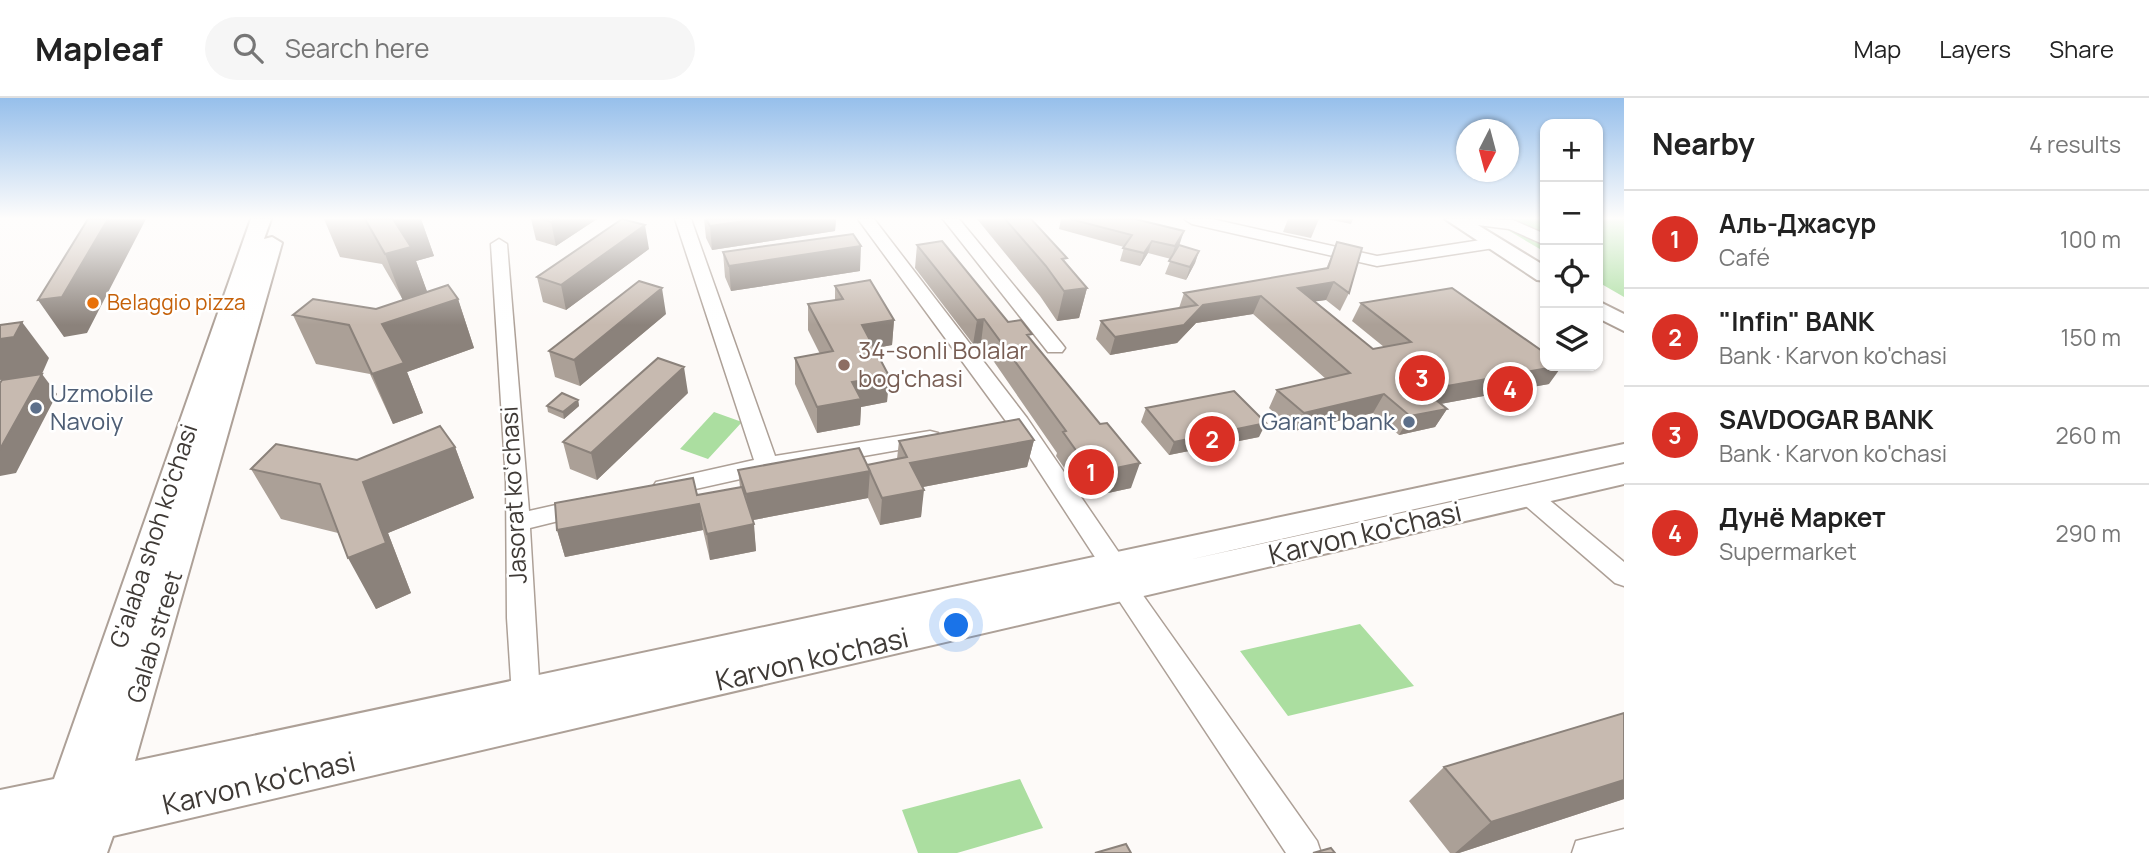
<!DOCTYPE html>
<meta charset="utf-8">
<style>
body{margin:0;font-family:Manrope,sans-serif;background:#f6f6f6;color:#222}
.controls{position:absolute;right:21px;top:21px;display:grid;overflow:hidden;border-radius:14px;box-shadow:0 2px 5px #0004}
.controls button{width:63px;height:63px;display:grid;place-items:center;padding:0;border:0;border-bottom:2px solid #e0e0e0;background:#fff;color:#222;font:35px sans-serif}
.compass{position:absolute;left:1456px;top:21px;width:63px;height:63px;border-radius:50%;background:#fff;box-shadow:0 2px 5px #0004;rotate:186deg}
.you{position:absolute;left:957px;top:528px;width:24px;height:24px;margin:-18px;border:5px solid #fff;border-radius:50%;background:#1a73e8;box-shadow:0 0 0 10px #1a73e833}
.badge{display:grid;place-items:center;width:46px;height:46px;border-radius:50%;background:#d93025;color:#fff;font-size:23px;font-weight:700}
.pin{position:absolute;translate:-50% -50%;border:4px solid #fff;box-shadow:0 2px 7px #0006}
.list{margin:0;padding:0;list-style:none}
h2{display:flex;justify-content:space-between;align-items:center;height:91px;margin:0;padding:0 28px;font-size:30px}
h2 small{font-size:23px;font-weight:400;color:#767676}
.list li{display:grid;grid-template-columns:46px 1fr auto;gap:21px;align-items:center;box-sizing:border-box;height:98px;padding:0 28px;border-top:2px solid #e0e0e0}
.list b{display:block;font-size:26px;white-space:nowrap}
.list p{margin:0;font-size:23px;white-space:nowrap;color:#767676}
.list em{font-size:23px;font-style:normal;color:#767676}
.icon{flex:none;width:38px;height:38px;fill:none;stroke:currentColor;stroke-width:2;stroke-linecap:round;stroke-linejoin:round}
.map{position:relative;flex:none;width:1624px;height:755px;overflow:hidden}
header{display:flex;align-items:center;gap:42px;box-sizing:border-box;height:98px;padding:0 35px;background:#fff;border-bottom:2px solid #e0e0e0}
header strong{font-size:33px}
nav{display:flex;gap:38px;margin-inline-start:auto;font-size:24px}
.search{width:490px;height:63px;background:#f6f6f6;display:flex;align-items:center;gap:18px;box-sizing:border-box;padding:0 24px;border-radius:38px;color:#767676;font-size:26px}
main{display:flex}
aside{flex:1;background:#fff}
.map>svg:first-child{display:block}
</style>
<header>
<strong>Mapleaf</strong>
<div class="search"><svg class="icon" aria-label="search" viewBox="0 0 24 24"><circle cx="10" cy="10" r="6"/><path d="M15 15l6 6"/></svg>Search here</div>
<nav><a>Map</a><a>Layers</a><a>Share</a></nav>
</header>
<main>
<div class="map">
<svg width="1624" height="755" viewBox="0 0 1624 755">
<rect width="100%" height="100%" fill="#fdfaf8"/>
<path fill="#abdea0" d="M1489,121H1545V154Z
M1598,121H1624V199L1598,184Z
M714,314L742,324L708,361L680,351Z
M1360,526L1414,588L1288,618L1240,553Z
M1020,681L1043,730L957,755H918L902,712Z"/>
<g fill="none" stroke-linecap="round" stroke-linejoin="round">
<defs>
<path id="minor" d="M675,121H691L775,358L930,333L938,335L941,340L938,345L767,375L664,398L656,396L652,390L656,384L754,362Z
M858,121H874L1027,320L1124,462L1135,486L1317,743L1321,755H1286L1116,498L1104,473L1011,330Z
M943,121H959L1062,246L1065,250L1062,254H1048Z
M1184,121H1212L1377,158L1494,140L1502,145L1494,150L1377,168L1192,126Z
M1470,121L1513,122L1545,136V147L1509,131L1470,126Z
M499,141L507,146L529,413L587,400L595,402L599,408L595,414L530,430L540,598L536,607L526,611L516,607L512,598L507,520L506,384L491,146Z
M1528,389L1536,391L1624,464V488L1615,485L1520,403L1516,397L1520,391Z
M1624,731V755H1572L1576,743Z"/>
<path id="major" d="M251,121H271L264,141L272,139L282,145L135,663L1624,346V364L1188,462L1624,366V386L113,738L107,755H0V692L54,681Z
M1445,121H1468L1545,168V183L1537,182Z
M1598,203L1624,216V233L1598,220Z"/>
</defs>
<use href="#minor" stroke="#ada097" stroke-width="3"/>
<use href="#major" stroke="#ada097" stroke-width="4"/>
<use href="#minor" fill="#fff" fill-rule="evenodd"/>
<use href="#major" fill="#fff" fill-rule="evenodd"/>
</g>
<path fill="#aba097" d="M324,121H421L434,158L416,163L427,194L458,201L474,250L407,274L423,315L393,326L370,276L316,266L293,217L376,211L403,202L382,166L340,159Z
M531,121H597L556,148L536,142Z
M704,121H836L835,133L712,152L706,140Z
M977,121H1031L1087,190L1079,220L1057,223L1040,198Z
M1061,121H1135L1180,145L1179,147L1199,153L1195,165L1186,182L1165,176L1171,161L1148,155L1140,168L1120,163L1124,149L1059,131Z
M1288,121H1319L1311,140L1283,134Z
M1327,121H1353L1351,126Z
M1337,144L1349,195L1340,213L1326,202L1315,203L1373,251L1384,249L1352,223L1361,205L1549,286L1440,306L1447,311L1435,329L1399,337L1373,315L1294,333L1269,310L1277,292L1326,281L1253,216L1196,225L1177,245L1110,257L1096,241L1101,223L1179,210L1184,195L1326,171Z
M917,147L1031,242L1131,390L1085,400L1056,358L1057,355L981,245L973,246L915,170Z
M649,151L566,212L543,204L537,179Z
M723,154L860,173L731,193L725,179Z
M835,188L894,222L892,247L875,250L889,278L887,304L861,309L860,327L817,335L795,286V260L820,256L808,232V206L835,202Z
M666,216L580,288L555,279L549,253Z
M688,295L597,382L570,371L563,344Z
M578,302L579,308L564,321L548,314L547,308Z
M1146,310L1259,339L1169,357L1141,324Z
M1034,342L1027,369L923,389L921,419L880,427L868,400L753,422L756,453L710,462L703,432L565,459L557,432L697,397L740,389L738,372L867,367L897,361L899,343Z
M455,349L474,400L388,435L411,495L376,511L338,435L281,421L251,371L357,362Z
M1444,669L1624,701L1459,755H1450L1409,703Z"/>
<path fill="#8b827b" d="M108,121H146L87,235L64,239L38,202Z
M393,121H421L434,158L416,163L428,196L403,203L385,156Z
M556,121H597L556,148L551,124Z
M758,121H836L835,133L712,152L710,128Z
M645,127L649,151L566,212L561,187Z
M1184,133L1180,145L1171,161L1175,148Z
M1152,143L1148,155L1140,168L1144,155Z
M861,148L860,173L731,193L729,168Z
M1199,153L1195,165L1186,182L1190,169Z
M1334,184L1326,202L1290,207L1298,190Z
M662,190L666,216L580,288L574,262Z
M1087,190L1079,220L1057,223L1064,193Z
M1261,198L1253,216L1196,225L1177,245L1110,257L1115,239L1203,207Z
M458,201L474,250L407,274L423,315L393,326L372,276L382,226Z
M984,221L981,245L973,246L977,222Z
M894,222L892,247L861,253L862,227Z
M22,224L49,260L42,276L0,282V241Z
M1562,268L1549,286L1413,311L1424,292Z
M684,269L688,295L597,382L591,355Z
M42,276L57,296L16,375L0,378V351Z
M889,278L887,304L861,309L860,327L817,335V309L852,284Z
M1384,296L1373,315L1294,333L1304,315Z
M578,302L579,308L564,321L563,314Z
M1447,311L1435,329L1399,337L1410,318Z
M1266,325L1259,339L1169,357L1174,344Z
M1034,342L1027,369L907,392L910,365Z
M455,349L474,400L388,435L411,495L376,511L348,460L363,384Z
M1140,365L1131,390L1085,400L1092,375Z
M870,373L868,400L748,423L746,396Z
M924,392L921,419L880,427L882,400Z
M699,406L703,432L565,459L557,432Z
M754,426L756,453L710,462L707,436Z
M1624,682V701L1459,755H1455L1491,724Z"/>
<path fill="#c7bab0" stroke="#8b827b" stroke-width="2" d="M88,121H108L62,199L38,202Z
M365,121H393L411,149L385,156Z
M540,121H556L551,124Z
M622,121L645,127L561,187L537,179Z
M706,121H758L710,128Z
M1005,121H1031L1067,160L1062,161L1087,190L1064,193L1046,168Z
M1070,121H1135L1184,133L1175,148L1152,143L1144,155L1123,150L1132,137Z
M853,136L861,148L729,168L723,154Z
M942,143L1008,224L1021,222L1032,236L1027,237L1100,326L1107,325L1140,365L1092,375L1063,334L1066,333L984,221L977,222L917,147Z
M1337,144L1362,150L1349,195L1334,184L1298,190L1373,251L1411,244L1361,205L1452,190L1545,255V268H1560L1424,292L1447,311L1410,318L1384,296L1304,315L1277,292L1350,275L1261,198L1203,207L1184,227L1115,239L1101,223L1197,207L1184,195L1328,170Z
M1179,147L1199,153L1190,169L1169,163Z
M870,182L894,222L862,227L889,278L852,284L861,301L817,309L795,260L833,253L808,206L843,201L835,188Z
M639,183L662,190L574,262L549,253Z
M448,187L458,201L382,226L404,265L372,276L349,227L293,217L313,201L376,211Z
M22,224L14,239L0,241V227Z
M658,260L684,269L591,355L563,344Z
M42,276L0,351V285L2,282Z
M1234,293L1266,325L1174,344L1146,310Z
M562,295L578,302L563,314L547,308Z
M1019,321L1034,342L910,365L924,392L882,400L867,367L907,359L899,343Z
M440,328L455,349L363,384L386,445L348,460L320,386L251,371L276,346L357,362Z
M859,350L870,373L746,396L738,372Z
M693,380L697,397L742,389L754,426L707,436L699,406L557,432L555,405Z
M1624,615V682L1491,724L1444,669Z
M1126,746L1131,755H1095Z
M1331,750L1335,755H1313Z"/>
<linearGradient id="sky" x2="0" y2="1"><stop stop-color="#96bfeb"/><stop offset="0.53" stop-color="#fefdfc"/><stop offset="1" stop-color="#fefdfc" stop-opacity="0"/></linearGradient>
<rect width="1624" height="227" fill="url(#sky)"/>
<circle fill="#e8710a" stroke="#fff" stroke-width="2.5" cx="93" cy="205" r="7"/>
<circle fill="#8d6e63" stroke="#fff" stroke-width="2.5" cx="844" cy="267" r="7"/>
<g fill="#5c6f8a" stroke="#fff" stroke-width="2.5">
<circle cx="36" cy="310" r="7"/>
<circle cx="1409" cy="324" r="7"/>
</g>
<g text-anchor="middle" stroke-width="5" stroke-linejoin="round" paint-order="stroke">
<g font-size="21" fill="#c56008" stroke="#fff" text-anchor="start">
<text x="107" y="212">Belaggio pizza</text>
</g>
<g font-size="24" fill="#785e54" stroke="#fff" text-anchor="start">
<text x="858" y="261">34-sonli Bolalar<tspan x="858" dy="28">bog'chasi</tspan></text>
</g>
<g font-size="24" fill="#4e5e75" stroke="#fff" text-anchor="start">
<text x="50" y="304">Uzmobile<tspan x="50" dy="28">Navoiy</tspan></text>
<text x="1395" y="332" text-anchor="end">Garant bank</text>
</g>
<g font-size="24" fill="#3f3a36" stroke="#fff">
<text transform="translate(514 397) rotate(-93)" y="8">Jasorat ko‘chasi</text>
<text transform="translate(154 438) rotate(-72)" y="8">G'alaba shoh ko'chasi</text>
<text transform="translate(155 539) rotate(-73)" y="8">Galab street</text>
</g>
<g font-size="28" fill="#3f3a36" stroke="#fff">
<text transform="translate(1365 435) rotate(-13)" y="10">Karvon ko'chasi</text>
<text transform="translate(812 561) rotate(-13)" y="10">Karvon ko'chasi</text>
<text transform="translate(259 685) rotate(-13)" y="10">Karvon ko'chasi</text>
</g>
</g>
</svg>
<div class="controls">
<button>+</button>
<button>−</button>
<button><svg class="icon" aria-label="locate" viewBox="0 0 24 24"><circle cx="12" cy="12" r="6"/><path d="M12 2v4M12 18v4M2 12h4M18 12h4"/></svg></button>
<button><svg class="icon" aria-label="layers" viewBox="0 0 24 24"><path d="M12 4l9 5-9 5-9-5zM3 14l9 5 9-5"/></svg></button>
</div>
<svg class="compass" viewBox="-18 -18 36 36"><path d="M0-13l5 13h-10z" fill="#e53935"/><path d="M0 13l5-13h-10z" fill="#767676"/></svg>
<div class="you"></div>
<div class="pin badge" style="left:1091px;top:374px">1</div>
<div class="pin badge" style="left:1212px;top:341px">2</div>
<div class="pin badge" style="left:1422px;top:280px">3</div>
<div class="pin badge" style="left:1510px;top:291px">4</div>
</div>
<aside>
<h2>Nearby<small>4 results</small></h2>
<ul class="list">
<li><span class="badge">1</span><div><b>Аль-Джасур</b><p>Café</p></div><em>100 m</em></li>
<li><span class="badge">2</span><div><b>&quot;Infin&quot; BANK</b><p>Bank · Karvon ko'chasi</p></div><em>150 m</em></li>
<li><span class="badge">3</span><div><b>SAVDOGAR BANK</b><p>Bank · Karvon ko'chasi</p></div><em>260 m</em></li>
<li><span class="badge">4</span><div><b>Дунё Маркет</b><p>Supermarket</p></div><em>290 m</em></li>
</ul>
</aside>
</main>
